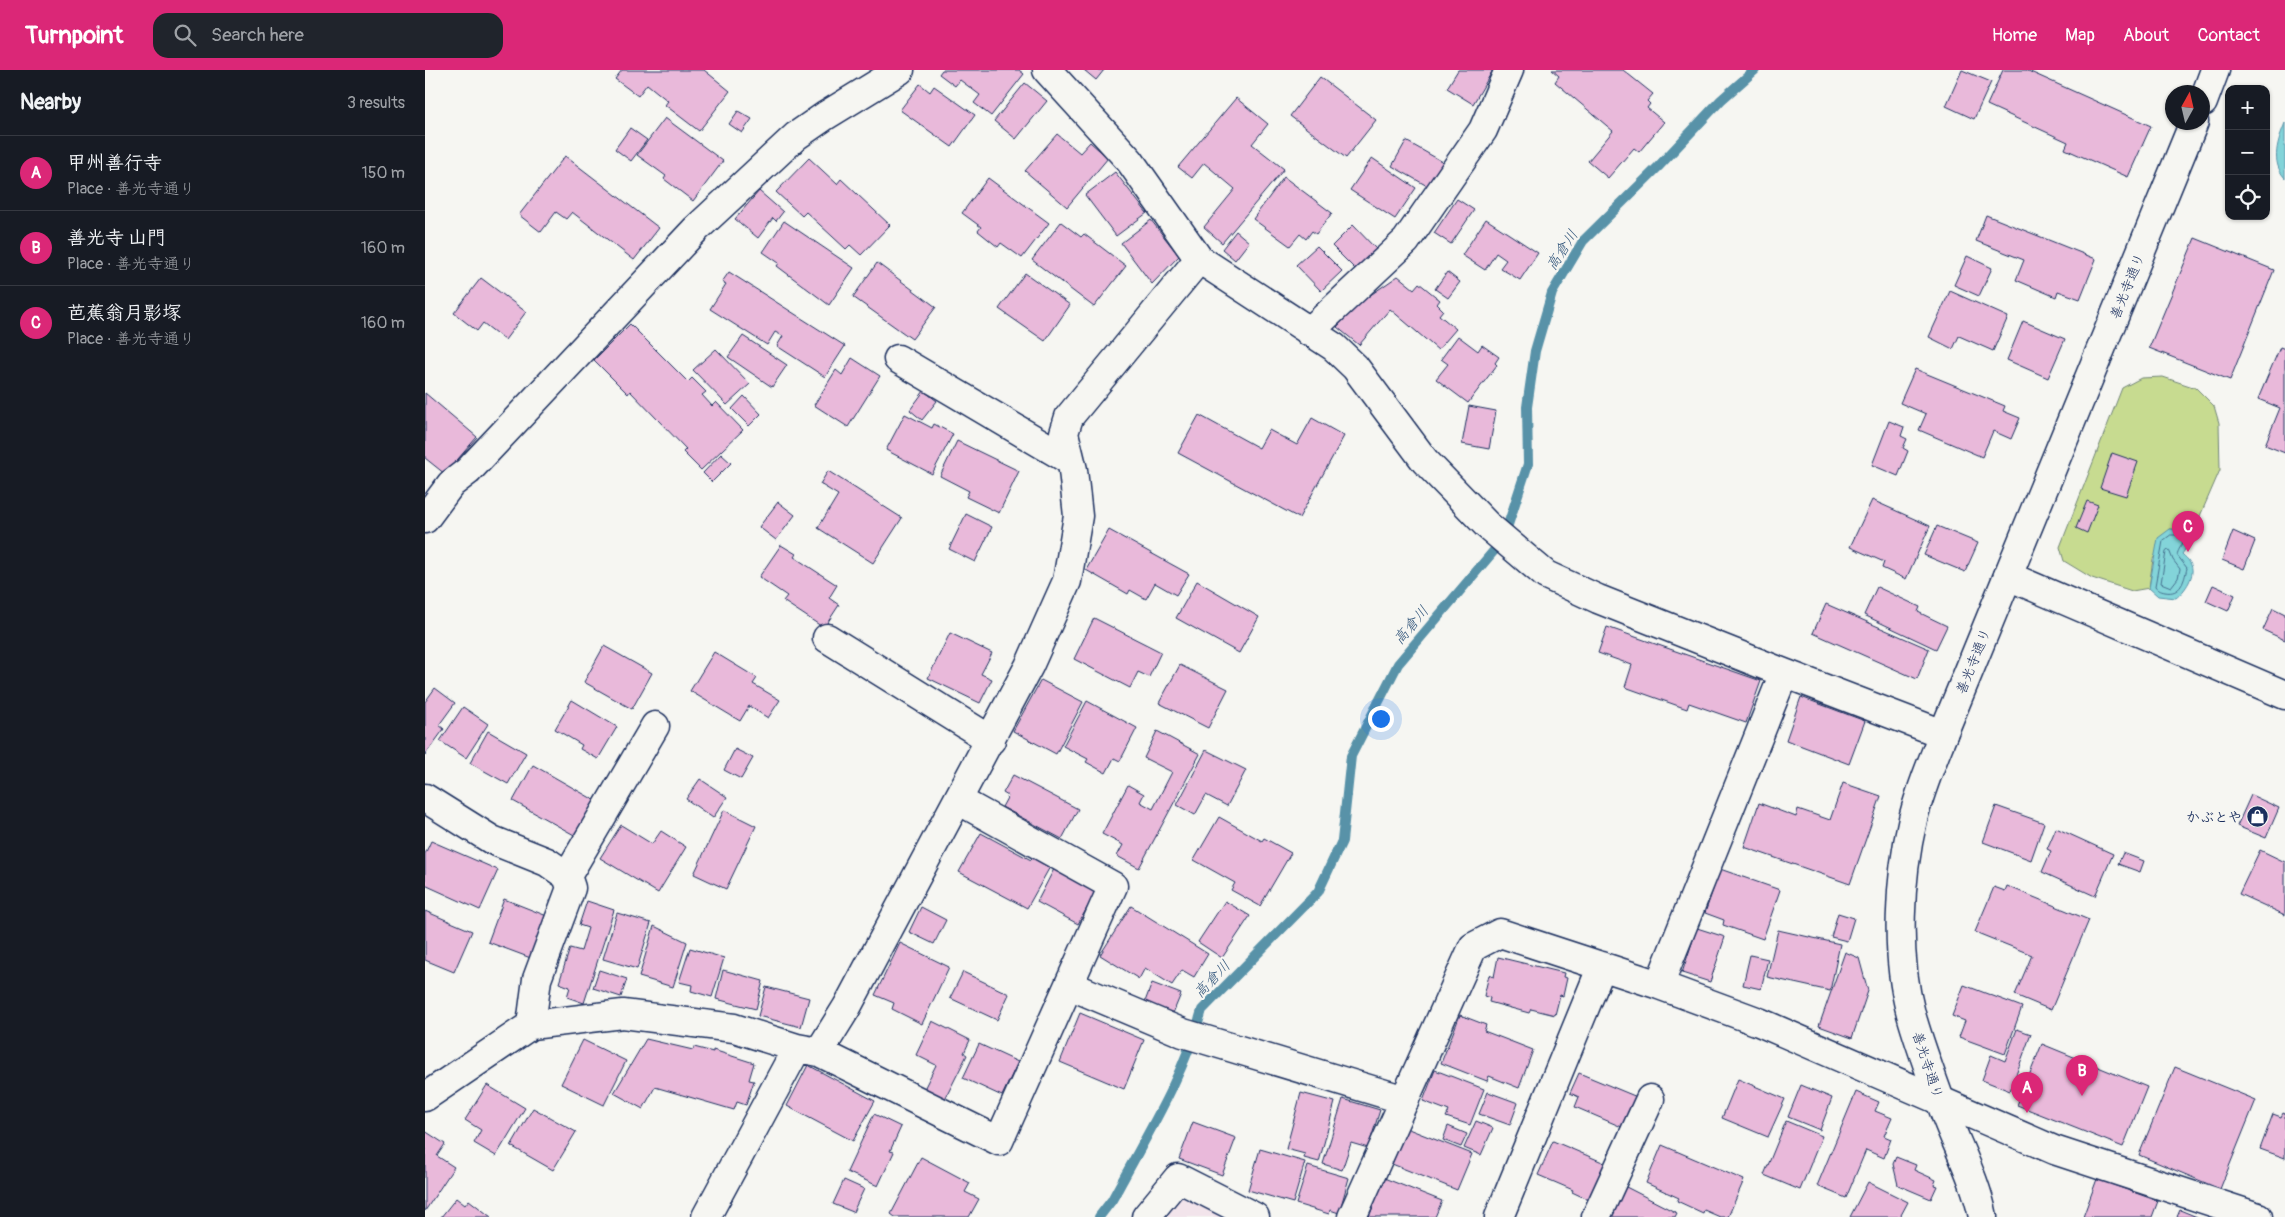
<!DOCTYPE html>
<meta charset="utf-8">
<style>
body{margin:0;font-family:Pangolin,"Klee One",sans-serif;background:#20242c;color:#f1f3f6}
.controls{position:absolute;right:15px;top:15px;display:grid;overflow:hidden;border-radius:10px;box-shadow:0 1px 4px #0004}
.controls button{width:45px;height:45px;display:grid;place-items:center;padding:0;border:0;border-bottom:1px solid #363941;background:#171b24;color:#f1f3f6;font:25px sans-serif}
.compass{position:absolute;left:1740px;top:15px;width:45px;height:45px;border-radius:50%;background:#171b24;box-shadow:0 1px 4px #0004;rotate:8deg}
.you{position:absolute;left:955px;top:648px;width:18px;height:18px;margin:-12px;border:4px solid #fff;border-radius:50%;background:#1a73e8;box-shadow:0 0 0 8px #1a73e833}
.badge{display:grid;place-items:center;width:32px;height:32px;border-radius:50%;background:#db2777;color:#fff;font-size:16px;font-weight:700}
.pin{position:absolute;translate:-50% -41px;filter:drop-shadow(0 1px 2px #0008)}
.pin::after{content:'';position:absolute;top:26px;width:18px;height:15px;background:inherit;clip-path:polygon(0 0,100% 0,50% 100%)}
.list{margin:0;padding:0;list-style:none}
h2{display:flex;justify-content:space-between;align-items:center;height:65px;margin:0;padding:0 20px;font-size:21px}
h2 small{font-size:16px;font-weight:400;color:#9ea1a6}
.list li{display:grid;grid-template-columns:32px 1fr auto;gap:15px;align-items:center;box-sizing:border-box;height:75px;padding:0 20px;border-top:1px solid #363941}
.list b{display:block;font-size:19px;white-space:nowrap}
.list p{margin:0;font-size:16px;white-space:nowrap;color:#9ea1a6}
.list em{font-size:16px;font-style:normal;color:#9ea1a6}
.icon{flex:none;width:28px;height:28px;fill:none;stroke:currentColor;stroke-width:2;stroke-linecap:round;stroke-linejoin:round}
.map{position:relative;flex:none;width:1860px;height:1147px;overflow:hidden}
header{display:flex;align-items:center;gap:30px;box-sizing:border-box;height:70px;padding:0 25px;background:#db2777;color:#fff}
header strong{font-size:24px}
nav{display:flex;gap:28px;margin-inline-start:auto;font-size:18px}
.search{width:350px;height:45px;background:#20242c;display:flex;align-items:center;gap:12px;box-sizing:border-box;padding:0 18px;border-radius:15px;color:#9ea1a6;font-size:19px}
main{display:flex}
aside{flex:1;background:#171b24}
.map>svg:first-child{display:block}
</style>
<header>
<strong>Turnpoint</strong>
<div class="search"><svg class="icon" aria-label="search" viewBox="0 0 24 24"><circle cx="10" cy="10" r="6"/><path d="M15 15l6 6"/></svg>Search here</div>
<nav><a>Home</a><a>Map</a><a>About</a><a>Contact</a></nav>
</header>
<main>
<aside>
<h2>Nearby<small>3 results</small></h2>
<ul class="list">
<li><span class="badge">A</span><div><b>甲州善行寺</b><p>Place · 善光寺通り</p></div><em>150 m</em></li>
<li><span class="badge">B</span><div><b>善光寺 山門</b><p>Place · 善光寺通り</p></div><em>160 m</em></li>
<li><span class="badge">C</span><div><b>芭蕉翁月影塚</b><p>Place · 善光寺通り</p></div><em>160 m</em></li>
</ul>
</aside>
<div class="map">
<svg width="1860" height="1147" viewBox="0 0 1860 1147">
<rect width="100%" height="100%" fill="#f6f6f2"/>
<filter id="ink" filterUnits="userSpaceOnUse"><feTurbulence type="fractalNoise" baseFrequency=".02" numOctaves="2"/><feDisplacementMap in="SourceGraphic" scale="10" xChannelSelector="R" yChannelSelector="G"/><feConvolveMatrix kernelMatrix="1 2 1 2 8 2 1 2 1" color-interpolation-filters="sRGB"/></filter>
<g filter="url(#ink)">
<path fill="#f2e4eb" d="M753,1108L830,1147H721Z"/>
<path fill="#c7db90" stroke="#718577" d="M1738,307L1771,318L1789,336L1794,353L1795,400L1772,453L1758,460L1745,459L1728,489L1724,518L1707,521L1667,508L1639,491L1635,477L1697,318L1716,308Z"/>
<path fill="#83d4d9" stroke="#5992a8" d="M1860,53V108C1845,92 1853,70 1860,53Z
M1745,459L1758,460L1763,466L1764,474L1757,484C1760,487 1763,489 1765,493C1772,504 1760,521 1751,528L1733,526L1724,518L1733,468Z"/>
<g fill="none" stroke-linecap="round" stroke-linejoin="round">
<path stroke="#45718f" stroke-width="1" d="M1746,465H1755C1762,472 1754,476 1752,485L1762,498C1759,511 1756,525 1740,522C1735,521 1733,520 1730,516L1738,471Z
M1744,480L1748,490L1755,499L1753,508L1746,517L1736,513L1741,482Z"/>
<path stroke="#5992a8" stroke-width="10" d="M674,1147L687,1130C720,1068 758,1008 777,940L893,822L917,771L926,686L973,594L1078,470L1103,394L1102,337L1110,281L1127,223L1158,171L1233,97L1296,30L1330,0"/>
</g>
<path fill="#e9b9da" stroke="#1b2f5e" d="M197,0H279L305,21L274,61L240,35L243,31L222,14L213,26L190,9Z
M517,0H594L599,4L566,46L549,33L555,25L535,10L530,16L514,4Z
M659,0H679L671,10Z
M1033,0H1068L1048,34L1022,18Z
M1127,0H1198L1228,24L1222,31L1225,34L1222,38L1239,52L1214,82L1209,78L1183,108L1163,91L1188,61L1130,12L1134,6Z
M1537,0L1566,12L1549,49L1521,36Z
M1578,0H1601L1726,56L1703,107L1640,79L1643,72L1562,35Z
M895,7L951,50L921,88L865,46Z
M600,13L622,31L591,69L569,51Z
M495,14L505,22L509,16L550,45L527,77L475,40Z
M811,28L843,54L827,74L859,99L797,173L779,157L810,119L779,93L767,108L753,97Z
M313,41L327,49L317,63L304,54Z
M240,48L298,91L268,131L239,109L241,106L212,85Z
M205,58L222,70L206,91L190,79Z
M632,64L655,83L665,72L683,88L642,137L600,101Z
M981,71L1018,92L1004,117L967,96Z
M140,86L234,158L209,190L147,142L141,149L131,142L116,162L94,145Z
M384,88L412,114L416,109L465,155L436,185L425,175L421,179L381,142L377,146L351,122Z
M947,88L991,118L970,149L925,120Z
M690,102L722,143L691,166L660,125Z
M859,107L907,143L891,164L887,161L881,169L875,164L865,176L828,149Z
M563,108L624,153L597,188L576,173L573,177L553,161L556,157L537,143Z
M334,121L358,142L351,151L348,148L333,168L310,149Z
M1032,129L1049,140L1026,174L1009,163Z
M1561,145L1671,189L1655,229L1633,221L1631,227L1591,210L1599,190L1551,171Z
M1061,149L1113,183L1095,210L1075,198L1081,190L1071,183L1060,200L1037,185Z
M726,150L754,186L727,214L696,173Z
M359,151L429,198L404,235L352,196L354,193L338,182Z
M636,152L656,167L659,164L701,196L669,237L607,190Z
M928,155L951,179L930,199L907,176Z
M811,161L824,172L810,190L797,179Z
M1770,168L1849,200L1805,310L1724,278Z
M892,176L917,201L896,221L871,195Z
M1542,186L1567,198L1554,226L1529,215Z
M452,193L511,237L487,269L428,227Z
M304,202L420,276L400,307L352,276L358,266L350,262L342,275L285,239L301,214L297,212Z
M1022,202L1035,212L1023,228L1010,219Z
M600,203L645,235L620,271L574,239Z
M973,206L989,219L994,213L1015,230L1012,234L1018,240L1014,245L1031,259L1013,280L965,239L934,275L912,257L931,235Z
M56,208L101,242L80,270L58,253L52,261L29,243Z
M1525,221L1583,247L1568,281L1534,266L1528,279L1504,267Z
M1598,251L1640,269L1623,308L1582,290Z
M205,254L263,312L267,308L281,322L277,325L287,336L291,332L318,360L276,400L258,382L261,379L205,321L203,324L169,290Z
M318,266L362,295L347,317L303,287Z
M1033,266L1053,281L1057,275L1074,287L1070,293L1072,295L1043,333L1011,309L1023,294L1016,289Z
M1855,277L1860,279V383L1840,375L1855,338L1833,329Z
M291,279L325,314L302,335L268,300Z
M427,288L455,306L423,357L389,335L411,300L417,305Z
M1490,299L1580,336L1578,341L1595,348L1586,369L1568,361L1557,387L1494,360L1501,344L1475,333Z
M499,321L512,331L497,350L485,340Z
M0,323L52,367L20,404L0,388Z
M319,326L336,344L324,356L307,339Z
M1044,336L1071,341L1064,379L1037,374Z
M480,344L507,358L509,354L528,364L507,404L461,380Z
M774,345L834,378L844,360L872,375L887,348L919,366L874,448L753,383Z
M1464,351L1479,357L1476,366L1482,369L1478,378L1483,381L1473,406L1447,395Z
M532,371L594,401L574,443L541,427L544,421L515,406Z
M1687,383L1713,392L1701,426L1675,418Z
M296,384L306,393L287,412L278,403Z
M403,401L477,448L448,493L393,458L413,425L395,414Z
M1447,430L1505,456L1481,509L1457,498L1459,492L1425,477Z
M1662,431L1673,435L1662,463L1651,458Z
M353,432L370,445L351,470L334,457Z
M541,444L567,457L550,492L524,479Z
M1512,456L1553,473L1540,502L1499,485Z
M684,460L764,504L751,525L730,513L721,529L705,520L703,524L661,500Z
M1808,461L1830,471L1819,499L1797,490Z
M356,475L371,484L369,487L412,515L404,528L414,535L399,558L358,531L362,526L334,507Z
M772,511L834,547L814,583L751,548Z
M1788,515L1810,525L1803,541L1781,531Z
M1452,517L1495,537L1493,542L1522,556L1511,579L1439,545Z
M1401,534L1504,579L1492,609L1388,563Z
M1848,538L1860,544V570L1838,560Z
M669,548L736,582L724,607L713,602L705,618L649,589Z
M1182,557L1336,611L1321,653L1264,633L1262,639L1200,617L1207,595L1173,583Z
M525,563L567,583L556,604L567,609L555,633L503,608Z
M179,576L227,603L207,639L159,612Z
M289,582L332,608L328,614L355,630L343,648L324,636L315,651L265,621Z
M755,595L803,619L783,658L734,633Z
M616,610L658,632L631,684L588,661Z
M10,618L30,633L14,655L19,659L0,685V632Z
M1376,627L1440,651L1424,694L1361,670Z
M147,630L192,657L173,689L155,679L157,675L130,659Z
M662,631L712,658L695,691L689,688L681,703L661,692L663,689L638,676Z
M38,637L63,654L41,688L15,671Z
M63,661L101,683L83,714L45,693Z
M732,661L775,684L714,798L692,786L698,775L677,764L703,715L719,724L715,732L728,739L747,702L719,688Z
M310,679L328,688L316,709L299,700Z
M781,680L821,700L802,736L781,725L770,745L752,735Z
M108,695L171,731L151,766L88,731Z
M588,705L653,739L637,769L577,737L583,726L578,723Z
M275,709L302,727L288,748L261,729Z
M1418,713L1456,726L1425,814L1319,777L1334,733L1371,747L1373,739L1405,750Z
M1826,725L1854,738L1841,768L1812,756Z
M1571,736L1619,753L1606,790L1558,772Z
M299,740L331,756L301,819L269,804Z
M794,747L837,771L839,768L866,783L835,836L806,820L810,813L769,790Z
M196,755L227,774L236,761L261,777L233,823L175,788Z
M1631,758L1688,784L1670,826L1617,802L1626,781L1622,779Z
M556,763L606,790L608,785L626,795L602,838L534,802Z
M6,771L73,800L55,840L0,815V784Z
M1835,780L1860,792V845L1814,824Z
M1698,783L1719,791L1715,802L1693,794Z
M629,799L671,822L653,854L612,832Z
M1295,799L1355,820L1338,869L1298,855L1299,850L1280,843Z
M1582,816L1664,850L1626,940L1590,925L1607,885L1550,862L1569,817L1580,821Z
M79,829L127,848L111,890L63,872Z
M162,831L189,840L159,933L142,927L145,917L134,913L145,878L156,881L163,858L154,855Z
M800,831L825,846L797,888L773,872Z
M706,836L783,884L769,907L757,900L747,915L720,898L714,909L675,885Z
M496,837L521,850L509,874L484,862Z
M0,841L47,861L29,902L0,890Z
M192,843L226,853L212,899L178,889Z
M1413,843L1429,848L1422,871L1406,867Z
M229,856L262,872L248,917L214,907Z
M1272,858L1300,867L1285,912L1257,903Z
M1353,860L1415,874L1405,921L1342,907Z
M475,873L524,897L497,954L467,939L469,933L450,925Z
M265,878L299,888L287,927L266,921L267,915L254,912Z
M1420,882L1434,888L1443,921L1427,968L1394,956Z
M1325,885L1343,889L1336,919L1318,915Z
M1073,887L1139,903L1138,907L1142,908L1138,926L1135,925L1130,945L1106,939L1104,943L1064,932L1065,928L1059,926L1064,905L1069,907Z
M174,900L202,909L196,927L168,918Z
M298,900L338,911L331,939L291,929Z
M538,902L584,924L572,950L525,928Z
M727,913L756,924L746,948L718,937Z
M1539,915L1597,937L1580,984L1534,967L1540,951L1527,946Z
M341,917L384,928L376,957L333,946Z
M655,943L719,970L699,1019L635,992Z
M1035,945L1061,955L1059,961L1108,980L1094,1018L1064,1006L1062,1011L1016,993Z
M507,951L545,970L539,983L542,985L520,1029L499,1019L511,995L491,985Z
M1592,959L1606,964L1585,1021L1557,1010L1566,985L1580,991Z
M221,969L268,980L269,977L288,982V980L329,993L324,1010L329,1011L321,1035L312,1032L309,1040L230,1017L218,1039L189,1023Z
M158,970L201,991L179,1035L136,1014Z
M554,974L593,992L577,1026L538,1008Z
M1617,974L1722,1017L1698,1077L1592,1035Z
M383,995L450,1031L428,1071L362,1036Z
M1750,997L1831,1030L1795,1119L1714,1085Z
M1010,1000L1059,1019L1045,1055L1021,1047L1024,1041L998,1031Z
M1154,1003L1212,1027L1199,1058L1150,1037L1154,1027L1145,1023Z
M1313,1009L1360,1029L1343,1067L1297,1048Z
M62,1015L100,1038L71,1086L49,1073L56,1060L40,1050Z
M1376,1015L1407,1028L1395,1060L1363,1047Z
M1063,1022L1093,1033L1085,1055L1054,1044Z
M1431,1022L1454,1032L1450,1041L1467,1048L1459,1066L1466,1069L1459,1088L1441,1080L1421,1128L1392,1116Z
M876,1023L910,1032L894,1092L879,1088L880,1084L861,1079Z
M918,1029L955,1040L943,1078L926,1073L917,1100L898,1094Z
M108,1038L151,1062L128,1100L86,1076Z
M1858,1043L1860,1044V1088L1835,1079L1848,1044L1856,1047Z
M449,1044L476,1057L465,1081L469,1082L453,1116L422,1102Z
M1051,1051L1068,1058L1056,1085L1039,1078Z
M1361,1051L1397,1066L1375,1120L1339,1105Z
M768,1052L811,1068L797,1105L754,1089Z
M1023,1056L1042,1064L1036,1077L1018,1070Z
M981,1058L1047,1084L1032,1120L967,1094Z
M0,1061L20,1074L12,1086L29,1097L0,1141Z
M1128,1071L1182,1094L1166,1131L1147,1122L1148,1120L1113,1105Z
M1237,1075L1319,1110L1303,1147H1295L1279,1140L1278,1143L1252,1131L1254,1128L1221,1113Z
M835,1079L880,1092L868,1133L823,1120Z
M496,1087L545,1113L540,1122L554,1129L544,1147H470L466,1144Z
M1471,1087L1491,1095L1489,1100L1511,1110L1509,1115L1512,1116L1506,1129L1473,1115L1468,1094Z
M883,1096L924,1108L914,1143L905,1140L904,1144L871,1134Z
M959,1108L1017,1131L1010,1147H944Z
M1672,1109L1733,1131L1727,1147H1658Z
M419,1110L439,1119L428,1142L408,1134Z
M1443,1112L1483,1132L1475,1147H1425Z
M1201,1117L1252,1143L1250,1147H1185Z
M31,1128L40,1135L44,1130L66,1147H16Z
M1755,1140L1772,1147H1752Z"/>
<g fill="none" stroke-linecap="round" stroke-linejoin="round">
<defs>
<path id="minor" d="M622,0L705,91L774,189L909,277L930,297L1000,391L1062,455L1121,505L1173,529L1359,603L1518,664
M884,262L981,171L1058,60L1084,0
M473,289L644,390
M0,449L26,414L43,401L271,159L371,66L400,46L475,0
M1583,506L1860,625
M402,568L566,670
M0,728L67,770L122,792L142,806L146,818L112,909L106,955L0,1027
M142,806L230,656
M644,915L758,963L980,1030
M1234,915L1359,603
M106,955L198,944L309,958L372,978
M394,982L574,1071L688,816L533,730
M281,1147L372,978L394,982L422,937L604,596L642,511L653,446L648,400L639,363L644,347L774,189
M721,1147L753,1108L830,1147
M927,1147L1048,877L1075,863L1234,915L1334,952L1629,1080L1833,1147
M1074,1147L1177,896
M1171,1147L1225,1029"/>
<path id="major" d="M1778,32L1790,0
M1558,1147C1550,1106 1528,1069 1515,1030C1505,1002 1494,973 1486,944C1470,885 1474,808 1488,749C1495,720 1507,692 1518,664L1769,52"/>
</defs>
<use href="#minor" stroke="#1b2f5e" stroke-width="31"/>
<use href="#major" stroke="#1b2f5e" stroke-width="31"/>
<use href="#minor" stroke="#f6f6f2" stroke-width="28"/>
<use href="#major" stroke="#f6f6f2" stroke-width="28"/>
</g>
</g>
<defs>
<symbol id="shop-disc" viewBox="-11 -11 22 22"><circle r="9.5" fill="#1b2f5e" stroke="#f6f6f2"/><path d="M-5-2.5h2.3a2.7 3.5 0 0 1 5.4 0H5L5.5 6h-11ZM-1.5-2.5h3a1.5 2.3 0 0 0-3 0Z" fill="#fff"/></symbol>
</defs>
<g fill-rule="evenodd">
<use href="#shop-disc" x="1820" y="734" width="25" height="25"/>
</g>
<g text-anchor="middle" stroke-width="4.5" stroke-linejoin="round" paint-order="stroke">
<g font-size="14" fill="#1b2f5e" stroke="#f6f6f2">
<text transform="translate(1702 216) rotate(-68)" y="5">善光寺通り</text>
<text transform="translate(1548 591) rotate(-68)" y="5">善光寺通り</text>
<text transform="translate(1503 995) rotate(72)" y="5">善光寺通り</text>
</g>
<g font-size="14" font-weight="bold" fill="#1b2f5e" stroke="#f6f6f2" text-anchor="end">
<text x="1817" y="752">かぶとや</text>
</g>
<g font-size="15" font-style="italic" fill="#35587d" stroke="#f6f6f2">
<text transform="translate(1137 180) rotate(-57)" y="5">高倉川</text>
<text transform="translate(986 555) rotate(-50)" y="5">高倉川</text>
<text transform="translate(787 909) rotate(-46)" y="5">高倉川</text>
</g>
</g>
</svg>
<div class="controls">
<button>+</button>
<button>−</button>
<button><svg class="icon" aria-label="locate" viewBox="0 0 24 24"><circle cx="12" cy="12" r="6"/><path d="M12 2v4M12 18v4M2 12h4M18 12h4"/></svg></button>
</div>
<svg class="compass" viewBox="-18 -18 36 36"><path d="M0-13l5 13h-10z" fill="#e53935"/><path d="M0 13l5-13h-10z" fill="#9ea1a6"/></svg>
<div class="you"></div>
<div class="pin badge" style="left:1602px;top:1043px">A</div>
<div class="pin badge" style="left:1657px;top:1026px">B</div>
<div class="pin badge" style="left:1763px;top:482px">C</div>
</div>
</main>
